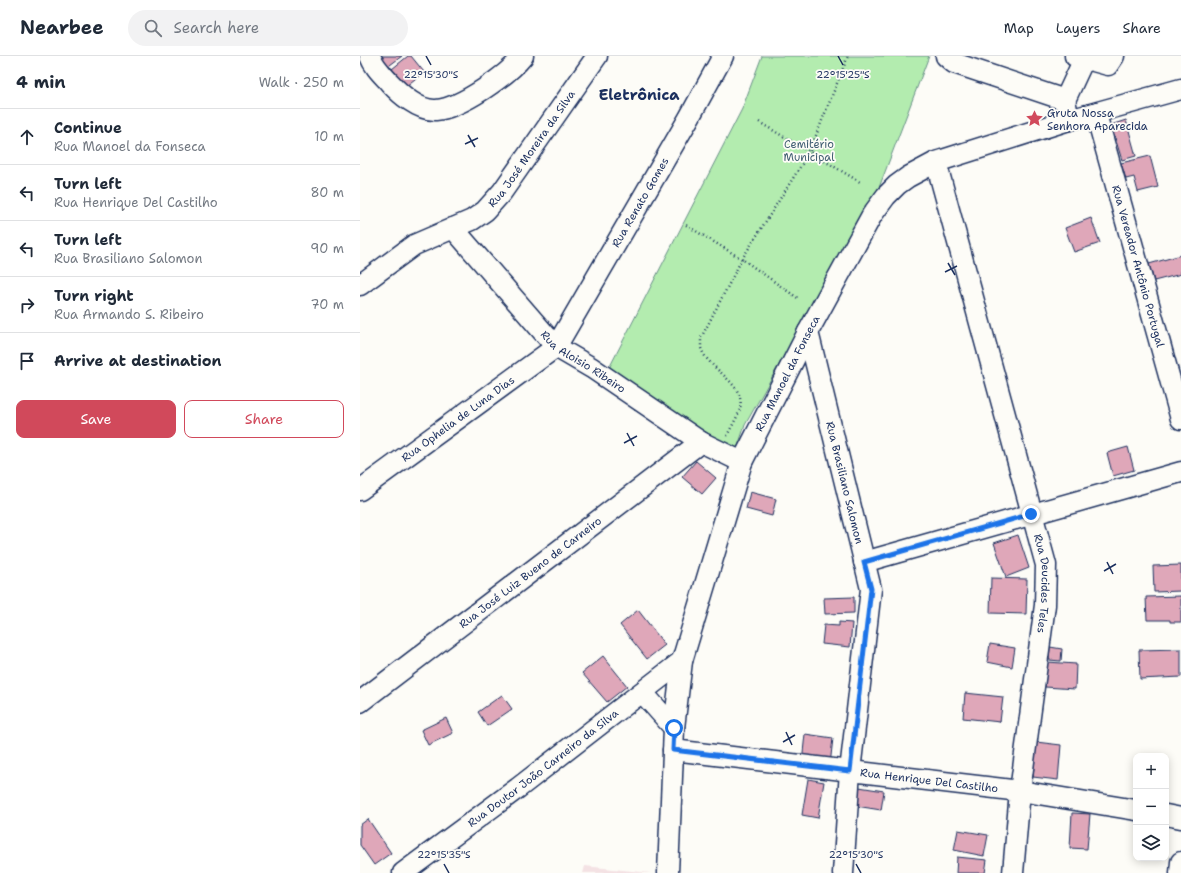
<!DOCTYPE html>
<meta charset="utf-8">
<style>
body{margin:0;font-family:"Shantell Sans",sans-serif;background:#f2f2f3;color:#1f2937}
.controls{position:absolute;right:12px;bottom:12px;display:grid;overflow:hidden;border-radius:8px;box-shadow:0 2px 10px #0003}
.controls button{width:36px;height:36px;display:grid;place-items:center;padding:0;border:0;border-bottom:1px solid #e0e1e3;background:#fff;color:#1f2937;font:20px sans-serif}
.stop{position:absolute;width:12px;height:12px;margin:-9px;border:3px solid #1a73e8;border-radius:50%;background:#fff}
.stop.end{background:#1a73e8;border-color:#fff;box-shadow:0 1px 4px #0008}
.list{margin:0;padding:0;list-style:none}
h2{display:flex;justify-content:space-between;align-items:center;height:52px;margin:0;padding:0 16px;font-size:17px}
h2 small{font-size:13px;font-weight:400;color:#747a83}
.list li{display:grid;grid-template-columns:26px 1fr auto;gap:12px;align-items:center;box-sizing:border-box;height:56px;padding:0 16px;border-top:1px solid #e0e1e3}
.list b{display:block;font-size:15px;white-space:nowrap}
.list p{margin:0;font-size:13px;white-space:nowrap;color:#747a83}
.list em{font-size:13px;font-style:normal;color:#747a83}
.actions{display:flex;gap:8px;padding:12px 16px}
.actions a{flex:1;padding:9px 0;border:1px solid #d1495b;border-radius:8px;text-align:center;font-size:14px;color:#d1495b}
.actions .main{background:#d1495b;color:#fff}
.icon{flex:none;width:22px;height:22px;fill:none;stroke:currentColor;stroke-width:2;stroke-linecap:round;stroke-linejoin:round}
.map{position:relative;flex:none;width:821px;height:817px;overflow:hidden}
header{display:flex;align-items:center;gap:24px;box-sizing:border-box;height:56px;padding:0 20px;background:#fff;border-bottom:1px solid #e0e1e3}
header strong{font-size:19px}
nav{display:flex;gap:22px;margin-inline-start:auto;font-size:14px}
.search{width:280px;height:36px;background:#f2f2f3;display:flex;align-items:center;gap:10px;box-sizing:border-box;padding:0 14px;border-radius:22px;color:#747a83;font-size:15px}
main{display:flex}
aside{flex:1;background:#fff}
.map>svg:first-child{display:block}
</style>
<header>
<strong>Nearbee</strong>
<div class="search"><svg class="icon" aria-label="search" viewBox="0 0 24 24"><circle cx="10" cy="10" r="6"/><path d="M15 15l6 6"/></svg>Search here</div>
<nav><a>Map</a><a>Layers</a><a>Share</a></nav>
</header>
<main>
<aside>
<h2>4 min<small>Walk · 250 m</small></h2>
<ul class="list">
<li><svg class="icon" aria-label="ahead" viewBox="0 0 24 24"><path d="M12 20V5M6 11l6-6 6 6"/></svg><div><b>Continue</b><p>Rua Manoel da Fonseca</p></div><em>10 m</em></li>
<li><svg class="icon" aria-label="left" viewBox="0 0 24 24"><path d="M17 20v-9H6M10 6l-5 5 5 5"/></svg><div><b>Turn left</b><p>Rua Henrique Del Castilho</p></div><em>80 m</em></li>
<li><svg class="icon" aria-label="left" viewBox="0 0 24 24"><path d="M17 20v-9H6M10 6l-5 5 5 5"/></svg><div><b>Turn left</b><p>Rua Brasiliano Salomon</p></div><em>90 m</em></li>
<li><svg class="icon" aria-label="right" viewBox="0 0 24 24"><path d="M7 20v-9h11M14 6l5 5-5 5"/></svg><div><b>Turn right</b><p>Rua Armando S. Ribeiro</p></div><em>70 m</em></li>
<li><svg class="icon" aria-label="arrive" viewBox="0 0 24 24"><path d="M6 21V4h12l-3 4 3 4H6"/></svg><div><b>Arrive at destination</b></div></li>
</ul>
<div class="actions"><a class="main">Save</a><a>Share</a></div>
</aside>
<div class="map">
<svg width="821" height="817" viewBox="0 0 821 817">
<rect width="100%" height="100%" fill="#fdfcf7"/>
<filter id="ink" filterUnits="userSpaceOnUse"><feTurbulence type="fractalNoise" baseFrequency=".025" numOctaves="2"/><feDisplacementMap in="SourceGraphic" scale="8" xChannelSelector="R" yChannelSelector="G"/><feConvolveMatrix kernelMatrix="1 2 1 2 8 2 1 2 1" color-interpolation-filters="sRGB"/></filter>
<g filter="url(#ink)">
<path fill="#f4e2e4" d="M225,810L291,817H223Z"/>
<path fill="#b3ecaf" stroke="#678e86" d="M402,0H569L520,129L385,369L376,396L246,318L382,53Z"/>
<path fill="#dfa7b9" stroke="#1b2f5e" d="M21,0H42L26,12Z
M48,0H51L64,16L46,30L32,13Z
M766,64L776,100L762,104L751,69Z
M790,100L798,131L778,136L774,121L766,123L761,107Z
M731,162L740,187L714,196L705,172Z
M821,199V218L794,225L789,208Z
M768,391L774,414L753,420L747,397Z
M336,405L356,422L342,438L322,421Z
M390,436L416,443L412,460L386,453Z
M658,479L669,512L646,521L634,487Z
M821,509V535L794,536L793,510Z
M631,522L667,523L666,558L630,557Z
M821,540V566H810V564H787L786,541Z
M494,541V557L465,558L464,542Z
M278,554L305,589L287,603L260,569Z
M479,566L492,567L490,591L462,588L464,569L479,570Z
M630,588L655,592L652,611L627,606Z
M690,591L702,593L701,605L689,604Z
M821,593V621L780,623L779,594Z
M243,600L267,630L247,646L222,617Z
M687,606L716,608L715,633L685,631Z
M605,637L643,641L640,666L603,662Z
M142,639L152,653L127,670L118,656Z
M86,662L93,677L68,689L61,674Z
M445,678L473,682L470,709L442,706Z
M676,686L701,689L698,724L673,721Z
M448,723L464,726L458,762L442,759Z
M499,731L524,735L521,754L496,750Z
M712,757L730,758L727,793L710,792Z
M8,763L31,797L14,809L0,789V769Z
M598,774L628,779L624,800L594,794Z
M597,801L627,804L625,817H596Z"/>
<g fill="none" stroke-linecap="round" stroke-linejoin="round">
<defs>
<g id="minor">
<path d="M10,0C14,11 22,18 30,27C40,38 59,55 76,54C101,52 148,19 163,0"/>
<path d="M586,0L594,7L705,44L709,64"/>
<path d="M715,0L748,9L754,0"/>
<path d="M705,44L724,3"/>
<path id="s1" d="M736,58L821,363"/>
<path id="s2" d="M576,106L686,509L685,549L660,735L653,817"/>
<path id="s3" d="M93,172L196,291L232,312L341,386L382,406"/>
<path id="s4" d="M0,229L54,189L112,164L125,155L142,136L237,0"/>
<path id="s5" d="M448,276L511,533L490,715L483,817"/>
<path id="s6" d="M0,434L196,291L329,62L363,0"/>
<path d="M504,506L821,416"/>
<path d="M283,637L314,672"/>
<path id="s7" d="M0,646L341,386"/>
<path id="s8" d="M313,694L660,735L776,754"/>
<path d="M806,759L821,762"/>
<path id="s9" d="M43,817L158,732L322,605"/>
<path id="s10" d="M308,817L314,672L322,605L382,406L448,276L512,159L526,140L537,129L548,121L576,106L709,64L821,33"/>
<path d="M820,817L821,806"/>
</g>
</defs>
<use href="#minor" stroke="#1b2f5e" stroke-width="23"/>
<path stroke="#1b2f5e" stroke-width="2.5" stroke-dasharray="1 3" stroke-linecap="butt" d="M399,66L500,126
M326,169L382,203L439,243
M367,380C371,371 378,361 380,352C386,327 347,313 341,292C341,289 341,285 341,282L382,203L449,97L488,0"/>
<use href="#minor" stroke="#fdfcf7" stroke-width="20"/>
</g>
</g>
<g fill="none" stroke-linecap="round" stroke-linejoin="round" filter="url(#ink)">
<path stroke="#1a73e8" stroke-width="5" d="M314,672L313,694L490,715L511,533L504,506L671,458"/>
</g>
<path fill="none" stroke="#1b2f5e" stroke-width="1.5" d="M66,0L71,9M478,0L483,9M108,79L115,91M105,88L118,82M588,207L595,219M585,216L597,210M267,377L274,390M264,387L277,380M747,506L753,518M744,515L756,508M426,676L432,689M423,686L435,679M84,808L89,817M496,808L501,817"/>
<defs>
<symbol id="sight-bare" viewBox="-9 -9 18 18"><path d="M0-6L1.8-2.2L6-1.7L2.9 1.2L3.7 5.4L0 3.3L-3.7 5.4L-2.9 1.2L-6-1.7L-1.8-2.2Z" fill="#d1495b" stroke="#fdfcf7" stroke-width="2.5" paint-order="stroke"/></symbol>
</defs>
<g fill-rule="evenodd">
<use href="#sight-bare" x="662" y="50" width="25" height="25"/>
</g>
<g text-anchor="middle" stroke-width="3.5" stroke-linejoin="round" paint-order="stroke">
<g font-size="11" fill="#1b2f5e" stroke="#fdfcf7" text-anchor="start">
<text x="687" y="61">Gruta Nossa<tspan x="687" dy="13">Senhora Aparecida</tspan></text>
</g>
<g font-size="11" fill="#415e72" stroke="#fdfcf7">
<text x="449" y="92">Cemitério<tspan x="449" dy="13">Municipal</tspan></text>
</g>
<g font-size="11" fill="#1b2f5e" stroke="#fdfcf7">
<text dy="4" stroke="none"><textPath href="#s4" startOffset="224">Rua José Moreira da Silva</textPath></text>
<text dy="4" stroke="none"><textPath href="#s6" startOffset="410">Rua Renato Gomes</textPath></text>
<text dy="4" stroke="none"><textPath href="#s1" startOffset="158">Rua Vereador Antônio Portugal</textPath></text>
<text dy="4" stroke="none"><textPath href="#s3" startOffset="188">Rua Aloisio Ribeiro</textPath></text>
<text dy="4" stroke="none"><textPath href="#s10" startOffset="520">Rua Manoel da Fonseca</textPath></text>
<text dy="4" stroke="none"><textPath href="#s6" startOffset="121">Rua Ophelia de Luna Dias</textPath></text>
<text dy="4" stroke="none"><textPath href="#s5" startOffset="155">Rua Brasiliano Salomon</textPath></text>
<text dy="4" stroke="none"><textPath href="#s7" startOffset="214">Rua José Luiz Bueno de Carneiro</textPath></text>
<text dy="4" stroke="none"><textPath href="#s2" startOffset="436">Rua Deucides Teles</textPath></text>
<text dy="4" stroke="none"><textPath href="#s9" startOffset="175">Rua Doutor João Carneiro da Silva</textPath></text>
<text dy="4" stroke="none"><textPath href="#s8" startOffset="258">Rua Henrique Del Castilho</textPath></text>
</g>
<g font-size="15" font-weight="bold" fill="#1b2f5e" stroke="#fdfcf7">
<text x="279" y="44">Eletrônica</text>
</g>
</g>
<g font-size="10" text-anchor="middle" fill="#1b2f5e" stroke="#fdfcf7" stroke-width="3.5" stroke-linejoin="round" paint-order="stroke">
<text x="71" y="22">22°15'30"S</text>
<text x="483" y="22">22°15'25"S</text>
<text x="84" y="802">22°15'35"S</text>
<text x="496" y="802">22°15'30"S</text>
</g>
</svg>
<div class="controls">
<button>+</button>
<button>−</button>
<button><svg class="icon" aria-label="layers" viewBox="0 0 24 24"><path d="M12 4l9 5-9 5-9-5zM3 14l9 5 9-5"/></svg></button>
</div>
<div class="stop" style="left:314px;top:672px"></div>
<div class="stop end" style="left:671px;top:458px"></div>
</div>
</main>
